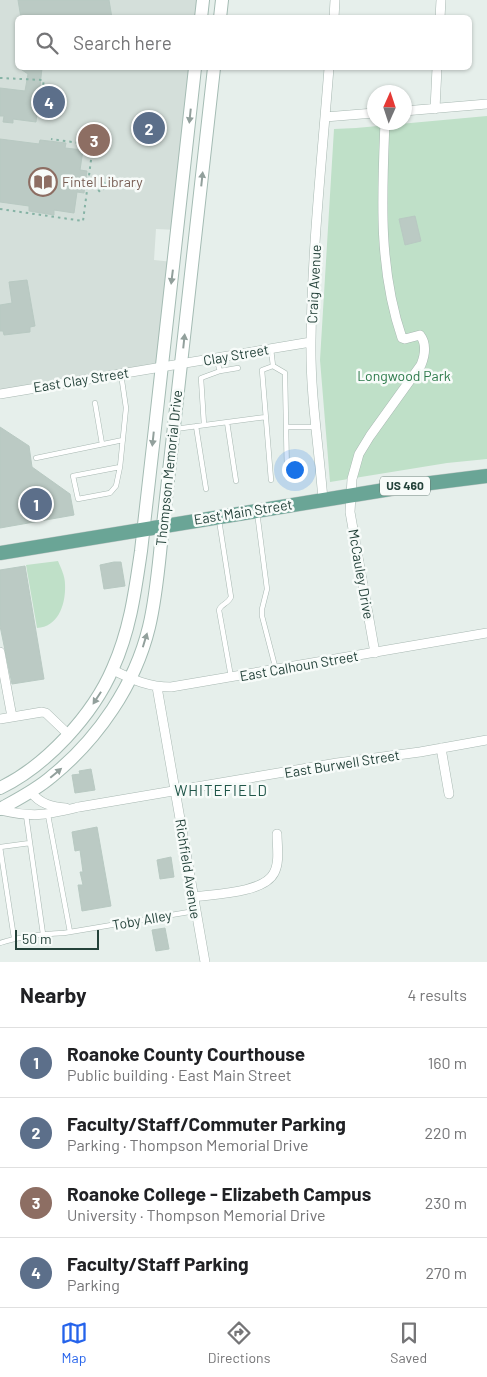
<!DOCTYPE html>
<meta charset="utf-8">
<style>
body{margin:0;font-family:Barlow,sans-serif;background:#f6f6f6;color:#202124}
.compass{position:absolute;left:367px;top:85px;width:45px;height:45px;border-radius:50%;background:#fff;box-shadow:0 1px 4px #0004;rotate:3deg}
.scale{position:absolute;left:15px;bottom:12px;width:84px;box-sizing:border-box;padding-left:5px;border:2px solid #24423a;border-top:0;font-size:14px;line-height:18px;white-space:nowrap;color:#24423a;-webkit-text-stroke:4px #f7fbf9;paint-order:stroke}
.you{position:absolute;left:294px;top:469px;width:18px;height:18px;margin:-12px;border:4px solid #fff;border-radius:50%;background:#1a73e8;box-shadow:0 0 0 8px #1a73e833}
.badge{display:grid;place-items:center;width:32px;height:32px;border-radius:50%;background:#2563eb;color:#fff;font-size:16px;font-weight:700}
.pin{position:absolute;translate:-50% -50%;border:2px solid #fff;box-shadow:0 1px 5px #0006}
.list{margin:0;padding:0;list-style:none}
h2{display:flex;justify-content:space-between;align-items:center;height:65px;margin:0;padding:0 20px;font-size:21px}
h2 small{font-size:16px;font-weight:400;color:#757577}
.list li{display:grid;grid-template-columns:32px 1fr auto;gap:15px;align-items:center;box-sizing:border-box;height:70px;padding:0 20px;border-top:1px solid #e0e0e0}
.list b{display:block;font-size:19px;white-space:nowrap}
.list p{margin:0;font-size:16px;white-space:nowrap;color:#757577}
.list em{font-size:16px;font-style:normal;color:#757577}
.icon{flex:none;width:28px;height:28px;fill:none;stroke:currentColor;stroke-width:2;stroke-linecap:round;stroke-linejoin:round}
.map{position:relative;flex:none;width:487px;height:962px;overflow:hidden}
.search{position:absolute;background:#fff;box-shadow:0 1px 4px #0004;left:15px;right:15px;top:15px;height:55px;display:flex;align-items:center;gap:12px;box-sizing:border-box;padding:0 18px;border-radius:8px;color:#757577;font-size:19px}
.sheet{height:345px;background:#fff}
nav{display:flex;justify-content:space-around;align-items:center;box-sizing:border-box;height:70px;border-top:1px solid #e0e0e0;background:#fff;font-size:14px;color:#757577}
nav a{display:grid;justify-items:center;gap:2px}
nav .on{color:#2563eb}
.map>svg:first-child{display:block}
</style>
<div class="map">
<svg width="487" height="962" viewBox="0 0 487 962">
<rect width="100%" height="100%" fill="#e6efeb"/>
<path fill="#d4dfda" d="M0,0H203L201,17L18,18V68H195L177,230L156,229L154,260L173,262L161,368L0,394Z"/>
<path fill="#bfe0c8" d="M487,116V459L447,463L330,482L320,360L334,129L356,128Z
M58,561C61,568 65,576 65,584C66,603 59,627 37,628L26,565Z"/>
<path fill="#bbcac4" stroke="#b8c9c2" d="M18,0H109L112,18H21Z
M19,68H42L36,122L13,119V123L3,122L4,116H0V88L25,91L28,74Z
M0,139L39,144L40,140L66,143L65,148L83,150L80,170L87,171L84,193L77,192L74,213L54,210V215L29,211V206L0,202Z
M415,216L421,241L405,245L399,219Z
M27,280L35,326L30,327V332L4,335L3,331H0V305L12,303L9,282Z
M0,427L29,446L32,467L70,494L74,515L0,528Z
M114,562H121L125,586L104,589L100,565Z
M25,566L44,679L12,684L0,626V570Z
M91,769L95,790L75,793L72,775L80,774L79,771Z
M97,827L111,906L82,911L78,885H83L80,872H83L80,850L75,851L72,832Z
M171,857L174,877L160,879L157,860Z
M165,928L169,949L156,951L152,930Z"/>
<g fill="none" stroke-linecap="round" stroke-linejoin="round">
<defs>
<path id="lane" d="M271,349L273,366
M220,371L238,368
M95,403L102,444
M227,422L236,481
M204,425L201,378L220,371L216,358
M196,426L206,489
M286,427H317
M175,429L266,417
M36,458L123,440
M120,467L73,476L78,499L110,493L116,486L120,467L126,408L121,374
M271,480L262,370L273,366L285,373L287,476
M257,512L267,589L262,609V616L276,670
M219,520L231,597C228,604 221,604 219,610L231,677
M26,815L43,934
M48,815L70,932
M14,938L0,847L30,843
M0,943C21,936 42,934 64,933L195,911"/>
<path id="street" d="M334,18L335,0
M440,18L441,0
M435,109L437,68
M404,111L487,104
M325,117L374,113
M0,394L311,342
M323,500C319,447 310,394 311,341C312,250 322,158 329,68
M0,652L12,717
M375,653L350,512L352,479L359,454L370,436L421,365C425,355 427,344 420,335L405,339L402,338C378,268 382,195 385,122
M113,670C133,680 149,687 171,687L487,633
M157,687L205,962
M0,719L42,712L46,713L69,735
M441,748L449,794
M31,792C40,804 52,807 66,808
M0,810C35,818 45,815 79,807L337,763L420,752L487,740
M193,897C214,894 264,893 274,873C280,862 277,846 277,834"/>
<path id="secondary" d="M201,18L203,0
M220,18L222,0
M0,788C46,766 93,715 113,668C130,630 135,592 141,551C146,510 150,469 155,428C168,307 182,188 195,68
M0,809C18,799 36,790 51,777C98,739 135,685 149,627C157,594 159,559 163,525L214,68"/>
<path id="primary" d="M0,553L415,485L487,476"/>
</defs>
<use href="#lane" stroke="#a8b8b2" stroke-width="5.5"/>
<use href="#street" stroke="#a8b8b2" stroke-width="10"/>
<use href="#secondary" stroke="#a4bbb3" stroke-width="14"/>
<use href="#primary" stroke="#c2cac8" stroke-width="15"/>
<path stroke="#86b3a5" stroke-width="2" stroke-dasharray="2.5 4" stroke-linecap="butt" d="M0,78L43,80C45,92 40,104 43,116
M88,184L94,185L101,179L107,186L118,188
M94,185L100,192L107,186
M0,209L83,221L93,145L51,139"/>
<use href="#lane" stroke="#fff" stroke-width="4.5"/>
<use href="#street" stroke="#fff" stroke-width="9"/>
<use href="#secondary" stroke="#fff" stroke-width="12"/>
<use href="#primary" stroke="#6aa596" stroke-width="14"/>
</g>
<defs><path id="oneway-solid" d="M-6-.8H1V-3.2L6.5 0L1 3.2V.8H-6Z" transform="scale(1.25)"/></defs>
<g fill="#92a09c">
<use href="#oneway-solid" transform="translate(190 116) rotate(96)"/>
<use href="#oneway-solid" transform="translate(202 179) rotate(-84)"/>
<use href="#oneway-solid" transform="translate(172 277) rotate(97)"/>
<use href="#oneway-solid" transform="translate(184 341) rotate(-84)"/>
<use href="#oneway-solid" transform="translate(153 439) rotate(96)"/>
<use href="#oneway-solid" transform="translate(145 640) rotate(-73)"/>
<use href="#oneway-solid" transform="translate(97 698) rotate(123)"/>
<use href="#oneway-solid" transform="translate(56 773) rotate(-40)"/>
</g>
<defs>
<symbol id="library-ring" viewBox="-11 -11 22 22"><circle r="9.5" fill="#f7fbf9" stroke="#8d6e63" stroke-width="1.5"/><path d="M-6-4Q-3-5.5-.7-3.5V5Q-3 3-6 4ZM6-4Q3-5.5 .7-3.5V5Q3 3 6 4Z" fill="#8d6e63"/></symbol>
</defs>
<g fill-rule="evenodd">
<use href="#library-ring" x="27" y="166" width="32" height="32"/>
</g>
<g text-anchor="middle" stroke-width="5" stroke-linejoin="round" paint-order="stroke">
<rect fill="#f7fbf9" stroke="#637a73" stroke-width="1" x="380" y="476.5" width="50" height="19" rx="4"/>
<g font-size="12" font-weight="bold" fill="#24423a">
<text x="405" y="490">US 460</text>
</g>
<g font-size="14" fill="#785e54" stroke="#f7fbf9" text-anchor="start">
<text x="62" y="187">Fintel Library</text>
</g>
<g font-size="14" fill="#24423a" stroke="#f7fbf9">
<text transform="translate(314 284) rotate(-87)" y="5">Craig Avenue</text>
<text transform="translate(236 355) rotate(-10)" y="5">Clay Street</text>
<text transform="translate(81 380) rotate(-9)" y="5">East Clay Street</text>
<text transform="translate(169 468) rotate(-84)" y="5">Thompson Memorial Drive</text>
<text transform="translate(243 512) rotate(-9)" y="5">East Main Street</text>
<text transform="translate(361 574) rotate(80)" y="5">McCauley Drive</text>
<text transform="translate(299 666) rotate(-10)" y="5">East Calhoun Street</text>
<text transform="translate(342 764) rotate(-9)" y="5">East Burwell Street</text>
<text transform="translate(188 869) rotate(81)" y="5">Richfield Avenue</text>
<text transform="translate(142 920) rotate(-10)" y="5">Toby Alley</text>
</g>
<g font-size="14" fill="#2d7a4b" stroke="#f7fbf9">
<text x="404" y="381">Longwood Park</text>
</g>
<g font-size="15" letter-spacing="1" fill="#1f5548" stroke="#f7fbf9">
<text x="221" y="796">WHITEFIELD</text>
</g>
</g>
</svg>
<svg class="compass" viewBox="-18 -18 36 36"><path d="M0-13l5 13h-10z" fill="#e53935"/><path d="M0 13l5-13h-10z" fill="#757577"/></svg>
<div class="scale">50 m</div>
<div class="you"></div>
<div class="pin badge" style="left:36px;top:504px;background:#5c6f8a">1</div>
<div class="pin badge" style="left:149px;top:128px;background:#5c6f8a">2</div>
<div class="pin badge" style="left:94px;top:140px;background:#8d6e63">3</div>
<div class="pin badge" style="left:49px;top:102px;background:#5c6f8a">4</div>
<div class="search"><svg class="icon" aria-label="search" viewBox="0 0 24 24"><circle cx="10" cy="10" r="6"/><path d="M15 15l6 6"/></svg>Search here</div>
</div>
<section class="sheet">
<h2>Nearby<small>4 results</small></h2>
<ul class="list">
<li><span class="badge" style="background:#5c6f8a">1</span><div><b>Roanoke County Courthouse</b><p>Public building · East Main Street</p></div><em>160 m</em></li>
<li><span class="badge" style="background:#5c6f8a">2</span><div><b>Faculty/Staff/Commuter Parking</b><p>Parking · Thompson Memorial Drive</p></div><em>220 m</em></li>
<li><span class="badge" style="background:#8d6e63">3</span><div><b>Roanoke College - Elizabeth Campus</b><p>University · Thompson Memorial Drive</p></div><em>230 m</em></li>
<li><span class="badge" style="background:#5c6f8a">4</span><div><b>Faculty/Staff Parking</b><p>Parking</p></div><em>270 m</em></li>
</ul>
</section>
<nav>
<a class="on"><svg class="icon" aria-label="map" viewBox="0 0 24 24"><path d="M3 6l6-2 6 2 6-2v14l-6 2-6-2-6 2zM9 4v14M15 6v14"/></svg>Map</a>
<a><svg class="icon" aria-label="directions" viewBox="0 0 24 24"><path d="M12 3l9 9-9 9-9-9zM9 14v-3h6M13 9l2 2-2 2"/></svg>Directions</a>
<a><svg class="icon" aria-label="saved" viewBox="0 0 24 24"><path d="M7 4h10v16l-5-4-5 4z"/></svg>Saved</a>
</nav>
